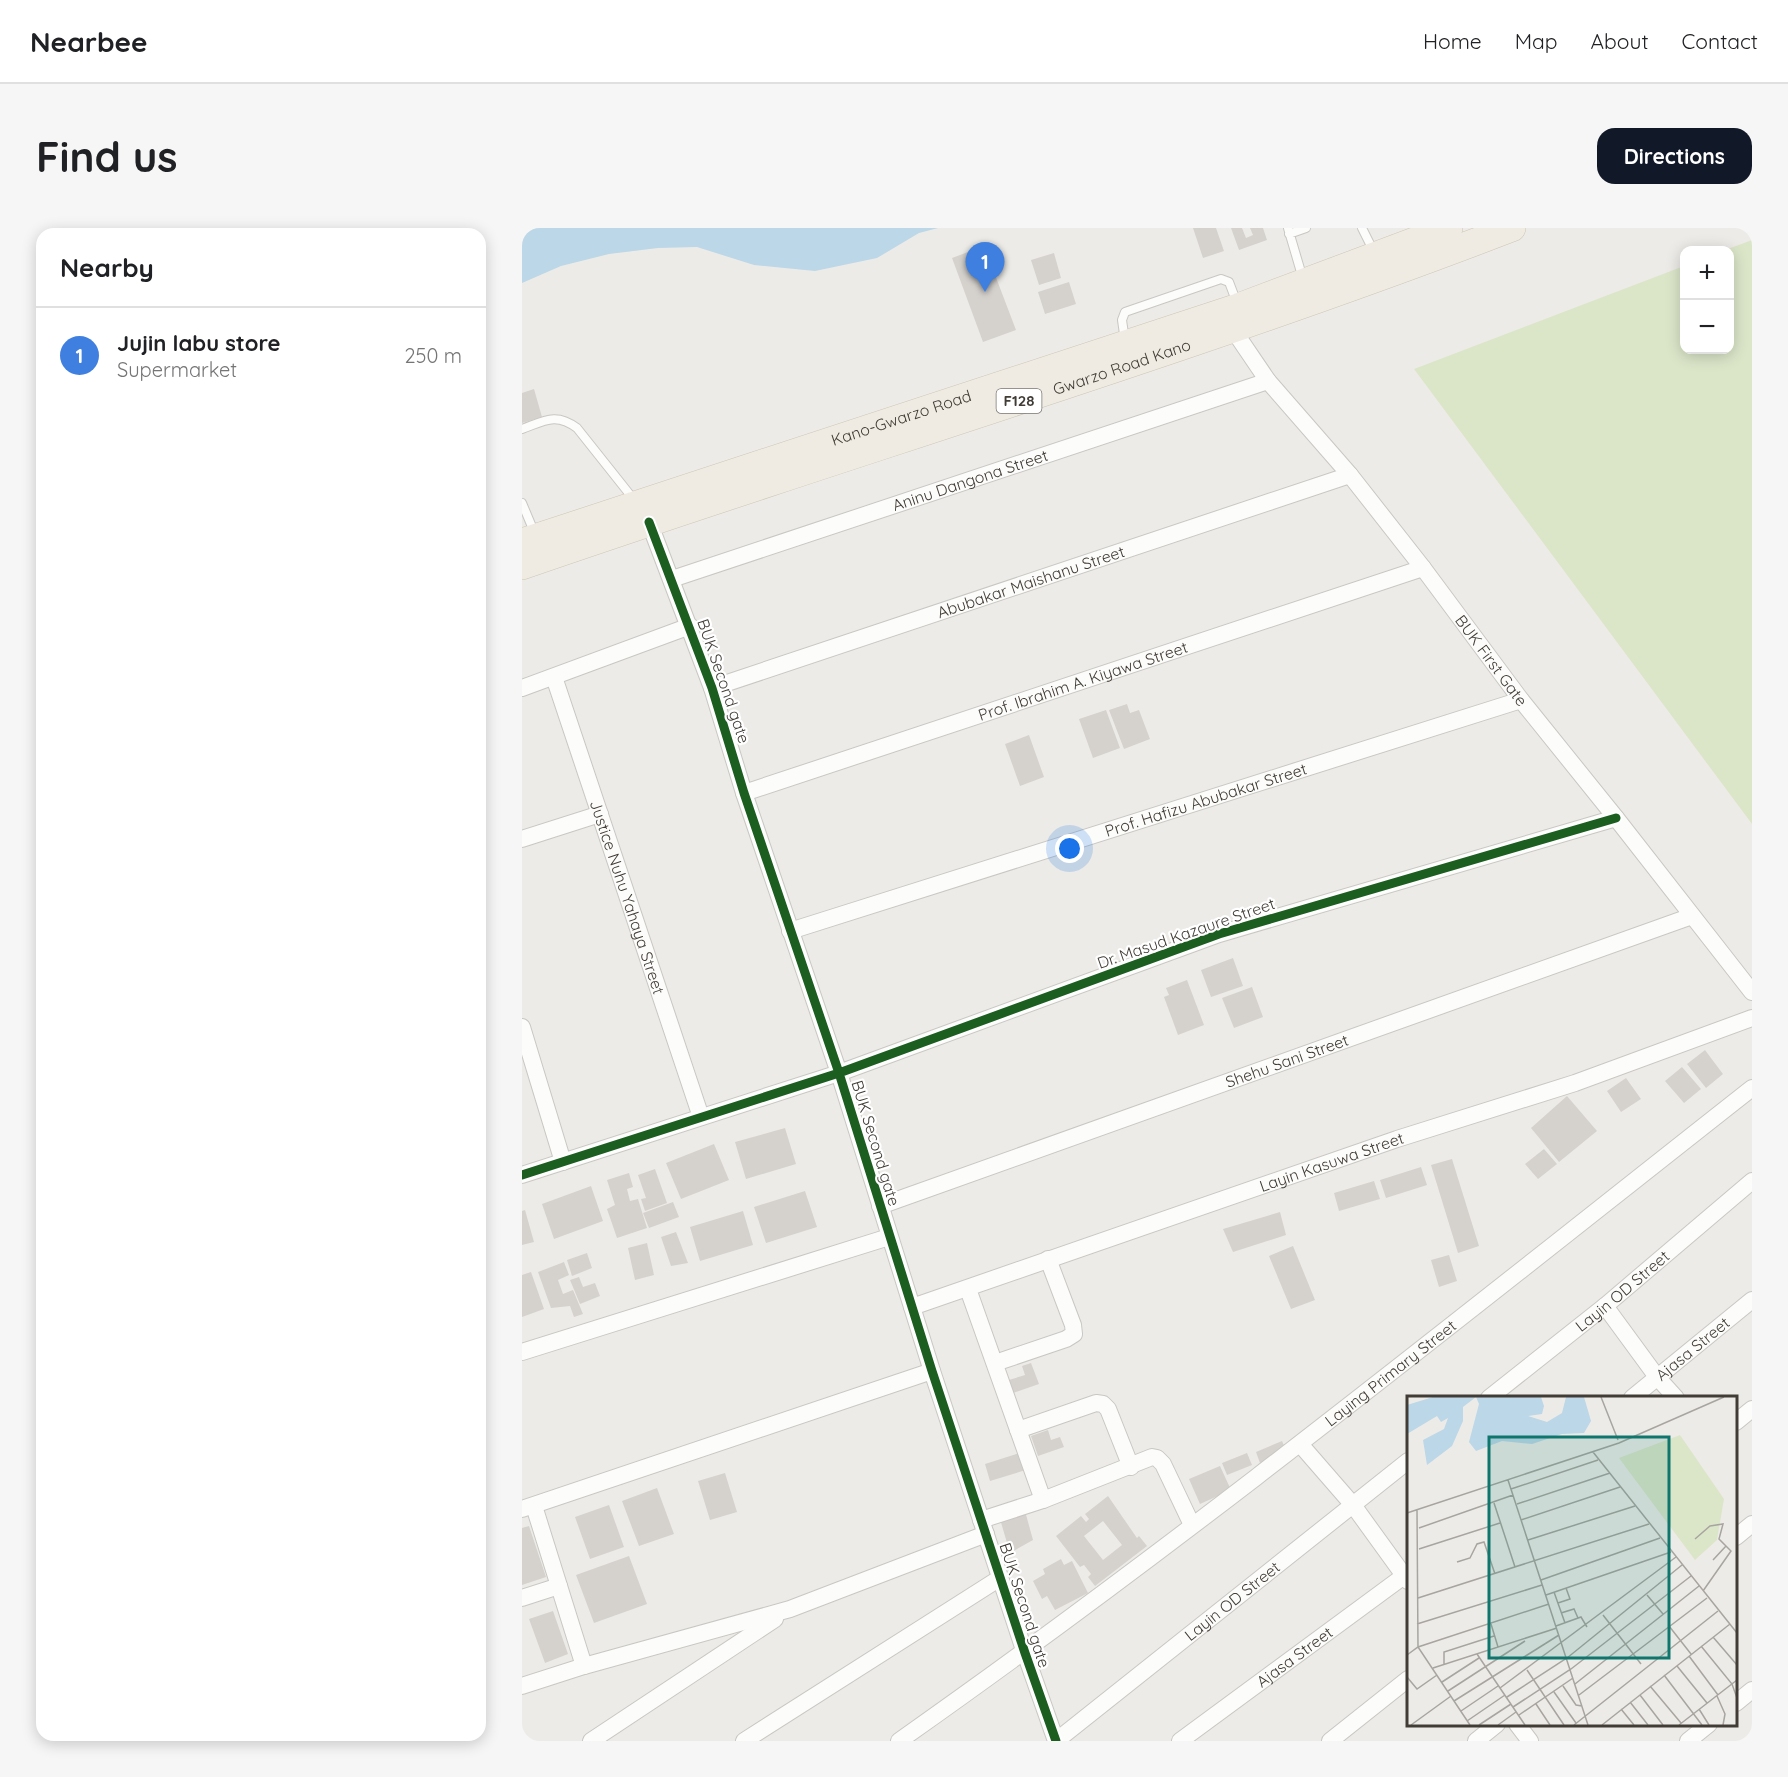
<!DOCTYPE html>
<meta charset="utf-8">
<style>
body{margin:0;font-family:Quicksand,sans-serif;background:#f6f6f6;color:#202124}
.controls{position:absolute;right:18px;top:18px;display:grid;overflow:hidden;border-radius:12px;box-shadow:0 3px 15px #0003}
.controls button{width:54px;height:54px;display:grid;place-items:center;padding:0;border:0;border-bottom:2px solid #e0e0e0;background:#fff;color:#202124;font:30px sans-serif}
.you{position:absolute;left:548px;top:621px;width:21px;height:21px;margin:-15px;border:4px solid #fff;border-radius:50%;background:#1a73e8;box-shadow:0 0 0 9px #1a73e833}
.badge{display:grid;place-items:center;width:39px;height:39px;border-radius:50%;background:#111827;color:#fff;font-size:20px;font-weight:700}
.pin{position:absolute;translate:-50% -50px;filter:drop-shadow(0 2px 3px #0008)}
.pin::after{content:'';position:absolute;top:32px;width:21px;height:18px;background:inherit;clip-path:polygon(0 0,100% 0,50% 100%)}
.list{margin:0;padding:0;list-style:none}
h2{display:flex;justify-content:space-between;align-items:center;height:78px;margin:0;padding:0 24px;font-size:26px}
h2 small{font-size:20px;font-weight:400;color:#757577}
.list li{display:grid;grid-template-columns:39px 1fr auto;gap:18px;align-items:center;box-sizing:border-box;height:96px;padding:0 24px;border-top:2px solid #e0e0e0}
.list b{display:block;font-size:22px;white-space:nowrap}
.list p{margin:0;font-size:20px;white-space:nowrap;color:#757577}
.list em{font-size:20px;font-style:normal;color:#757577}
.map{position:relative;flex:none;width:1230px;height:1513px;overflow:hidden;border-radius:18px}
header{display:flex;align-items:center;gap:36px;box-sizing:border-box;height:84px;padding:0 30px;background:#fff;border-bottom:2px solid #e0e0e0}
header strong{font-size:28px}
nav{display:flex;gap:33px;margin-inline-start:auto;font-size:21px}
.intro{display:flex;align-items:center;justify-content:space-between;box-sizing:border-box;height:144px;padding:0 36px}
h1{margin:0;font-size:42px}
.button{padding:15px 27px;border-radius:18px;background:#111827;color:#fff;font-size:21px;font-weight:700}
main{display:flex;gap:36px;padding:0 36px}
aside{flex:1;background:#fff;border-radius:18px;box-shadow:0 3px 15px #0003}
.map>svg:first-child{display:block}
</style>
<header>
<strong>Nearbee</strong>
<nav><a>Home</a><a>Map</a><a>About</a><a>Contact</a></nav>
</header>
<div class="intro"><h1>Find us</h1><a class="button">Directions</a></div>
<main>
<aside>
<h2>Nearby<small></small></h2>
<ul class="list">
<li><span class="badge" style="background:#3f7fe0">1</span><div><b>Jujin labu store</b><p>Supermarket</p></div><em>250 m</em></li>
</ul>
</aside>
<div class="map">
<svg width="1230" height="1513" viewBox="0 0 1230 1513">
<rect width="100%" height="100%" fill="#edebe7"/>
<path fill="#dbe6c9" d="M1230,12V596L892,141L1162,38V122H1208V22H1203Z"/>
<path fill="#bbd7e8" d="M0,0H416L397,5L355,30L293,43L232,37L175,19L136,20L87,26L39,38L0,55Z"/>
<path fill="#d5d2ce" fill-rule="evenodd" d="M671,0H694L702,23L681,30Z
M709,0H720L724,10L731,7L728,0H741L745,12L717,22Z
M462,18L494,102L461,114L430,30Z
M532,25L539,50L517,57L509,32Z
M547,54L554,76L523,86L516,64Z
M12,161L20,189L0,195V165Z
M605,476L608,485L617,482L628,511L602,521L587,482Z
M584,482L598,520L571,530L557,491Z
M507,507L522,549L498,558L483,516Z
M711,730L721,758L689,769L679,742Z
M665,752L682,797L656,807L642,769L647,767L644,760Z
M730,759L741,789L712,800L700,770Z
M1183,822L1201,846L1184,860L1165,836Z
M1160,839L1179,861L1162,875L1143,853Z
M1104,850L1119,871L1099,884L1085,863Z
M1045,868L1075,903L1037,934L1009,900Z
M263,900L274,936L224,951L213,914Z
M192,916L207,952L159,971L144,935Z
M1022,921L1035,936L1016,951L1003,936Z
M930,931L957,1018L936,1025L909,937Z
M899,939L905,957L864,970L858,952Z
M133,941L145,975L123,983L119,971L124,970L116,947Z
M107,945L111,959L105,961L108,973L116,971L125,1000L95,1010L85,981L93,977L85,952Z
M852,953L858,971L817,983L812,965Z
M69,958L81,993L32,1011L20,976Z
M283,963L295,999L244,1015L232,979Z
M151,974L157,989L127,1000L121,985Z
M3,982L12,1014L0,1017V983Z
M221,983L231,1017L178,1033L168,999Z
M758,984L764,1007L711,1024L701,1001Z
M154,1004L166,1035L149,1038L139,1009Z
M125,1015L132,1047L113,1052L106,1020Z
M771,1018L793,1072L769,1081L747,1028Z
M65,1025L70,1040L50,1048L45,1032Z
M927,1027L935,1053L917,1059L909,1032Z
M42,1034L47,1047L36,1052L41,1066L51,1062L61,1086L52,1089L48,1078L29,1080L16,1044Z
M9,1044L22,1081L0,1089V1047Z
M57,1049L61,1059L73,1055L78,1068L58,1076L48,1052Z
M509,1135L517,1156L491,1165L487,1152L503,1147L500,1138Z
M526,1202L529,1212L538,1209L542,1219L516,1228L509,1208Z
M760,1213L765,1224L738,1235L734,1224Z
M501,1224L507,1241L468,1253L463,1236Z
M725,1225L730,1237L705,1247L700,1235Z
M698,1238L709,1262L678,1276L667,1251Z
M203,1245L215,1284L188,1292L176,1253Z
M135,1260L152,1306L117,1318L100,1273Z
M586,1268L615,1310L617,1308L625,1318L573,1358L566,1349L569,1346L562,1337L558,1339L534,1308L559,1288L564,1294L567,1291L563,1286ZM581,1293L600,1317L581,1332L562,1308Z
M87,1277L102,1319L68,1331L53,1289Z
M503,1283L511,1312L488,1325L478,1291Z
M7,1298L24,1349L0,1357V1300Z
M107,1328L125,1376L72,1395L54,1347Z
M539,1331L542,1337L550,1333L566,1365L533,1382L525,1368L520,1371L511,1353L523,1346L521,1341Z
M31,1383L46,1426L23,1435L7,1391Z"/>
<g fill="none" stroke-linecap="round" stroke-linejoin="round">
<defs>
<path id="service" d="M766,0L781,51
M840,0L852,24
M767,6L784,0
M603,113L600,92L603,84L699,51L707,54L715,75
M0,201C22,193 34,184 55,200L113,273
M0,275L13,306"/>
<g id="minor">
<path id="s1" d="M710,100L746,153L828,247L901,340L999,472L1094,590L1230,764"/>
<path d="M127,294L190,460L222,565L317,845L410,1143L503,1425L534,1513"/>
<path id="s2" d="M150,351L746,153"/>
<path id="s3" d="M32,449L179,889"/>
<path d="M0,460L168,398"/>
<path id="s4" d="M190,460L828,247"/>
<path id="s5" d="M222,565L901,340"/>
<path d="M0,611L78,586"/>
<path id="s6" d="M268,703L999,472"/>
<path d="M0,799L41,934"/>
<path d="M0,947L317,845L697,706L1094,590"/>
<path id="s7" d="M358,978L1170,688"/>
<path d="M446,1061L521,1272"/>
<path d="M1083,1078L1135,1149L1154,1170"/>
<path id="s8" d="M390,1079L875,911L1053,855L1230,790"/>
<path d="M0,1124L367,1009"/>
<path d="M473,1135L544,1111L552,1106L551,1097L526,1031"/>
<path id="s9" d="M967,1170L1083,1078L1230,953"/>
<path id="s10" d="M1110,1170L1230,1072"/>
<path d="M1214,1194L1230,1181"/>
<path d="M496,1202L574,1175L581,1176L586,1181L609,1239"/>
<path d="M778,1216L831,1277L886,1353"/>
<path d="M12,1278L62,1438"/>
<path d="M0,1281L410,1143"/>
<path d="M459,1292L521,1272L630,1229L635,1230L641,1236L670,1297"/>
<path d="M1214,1309L1230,1296"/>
<path d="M0,1370L37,1358"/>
<path d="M0,1458L62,1438L268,1381L464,1306"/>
<path d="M1214,1475L1230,1462"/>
<path d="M995,1496L1008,1513"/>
<path d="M69,1513L253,1391"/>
<path d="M222,1513L478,1350"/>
<path id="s11" d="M377,1513C670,1307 949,1081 1230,860"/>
<path id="s12" d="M534,1513L886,1233"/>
<path id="s13" d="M658,1513L886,1345"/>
<path d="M808,1513L886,1451"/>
<path d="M954,1513L975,1496"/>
<path d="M1166,1513L1187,1496"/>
</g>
<g id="primary">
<path id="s14" d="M0,314L716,79L927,0"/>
<path id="s15" d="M0,338C330,224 664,125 990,0"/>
</g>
</defs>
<use href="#service" stroke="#c9c7c3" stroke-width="10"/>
<use href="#minor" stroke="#c9c7c3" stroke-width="18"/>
<use href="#primary" stroke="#cec6b6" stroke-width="28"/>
<use href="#service" stroke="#fcfcfb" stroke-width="8"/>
<use href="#minor" stroke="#fcfcfb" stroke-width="16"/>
<use href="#primary" stroke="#efebe3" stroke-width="27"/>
<defs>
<path id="cycleway" d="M127,294L190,460L222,565L317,845L410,1143L503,1425L534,1513
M0,947L317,845L697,706L1094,590"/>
</defs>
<use href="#cycleway" stroke="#fff" stroke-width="13"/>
<use href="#cycleway" stroke="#1b5e20" stroke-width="9"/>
</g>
<g text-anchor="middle" stroke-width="4.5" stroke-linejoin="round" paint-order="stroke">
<rect fill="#fff" stroke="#7a7672" stroke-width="1.5" x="474.5" y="161" width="45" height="24" rx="4.5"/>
<g font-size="15" font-weight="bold" fill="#413c35">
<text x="497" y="178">F128</text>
</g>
<g font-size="16" fill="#413c35" stroke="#fff">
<text dy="6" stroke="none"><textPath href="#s15" startOffset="632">Gwarzo Road Kano</textPath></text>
<text dy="6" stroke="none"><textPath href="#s14" startOffset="399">Kano-Gwarzo Road</textPath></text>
<text dy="6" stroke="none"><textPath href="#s2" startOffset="314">Aninu Dangona Street</textPath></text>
<text dy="6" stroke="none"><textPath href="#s4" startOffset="336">Abubakar Maishanu Street</textPath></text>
<text dy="6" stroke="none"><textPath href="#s1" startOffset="422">BUK First Gate</textPath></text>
<text dy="6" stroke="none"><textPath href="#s5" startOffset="357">Prof. Ibrahim A. Kiyawa Street</textPath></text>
<text transform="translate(202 453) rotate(71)" y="6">BUK Second gate</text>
<text dy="6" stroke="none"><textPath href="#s6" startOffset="436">Prof. Hafizu Abubakar Street</textPath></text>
<text dy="6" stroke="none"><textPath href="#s3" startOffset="232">Justice Nuhu Yahaya Street</textPath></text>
<text transform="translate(664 705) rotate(-19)" y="6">Dr. Masud Kazaure Street</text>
<text dy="6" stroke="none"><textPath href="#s7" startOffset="432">Shehu Sani Street</textPath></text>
<text transform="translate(354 915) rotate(73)" y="6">BUK Second gate</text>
<text dy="6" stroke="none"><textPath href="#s8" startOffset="444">Layin Kasuwa Street</textPath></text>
<text dy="6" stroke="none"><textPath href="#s9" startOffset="171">Layin OD Street</textPath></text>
<text dy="6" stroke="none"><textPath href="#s10" startOffset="78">Ajasa Street</textPath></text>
<text dy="6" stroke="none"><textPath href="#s11" startOffset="614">Laying Primary Street</textPath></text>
<text dy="6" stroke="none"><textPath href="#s12" startOffset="225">Layin OD Street</textPath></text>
<text transform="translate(503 1377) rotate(72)" y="6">BUK Second gate</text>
<text dy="6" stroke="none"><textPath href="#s13" startOffset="142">Ajasa Street</textPath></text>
</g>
</g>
<g transform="translate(885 1168)">
<rect width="330" height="330" fill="#edebe7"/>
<path d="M273,39L317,103L310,144L288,164L212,62Z" fill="#dbe6c9"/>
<path d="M26,1H134L137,10L135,18L121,20L140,26L155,17L159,1H177L184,25L177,37L155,38L125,48L95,45L69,55L62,46L72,8L69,1L56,11V25L45,50L20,69L16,44L37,33L41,22L34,26L30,20L0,38V9Z" fill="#bbd7e8"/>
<path fill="none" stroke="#a8a5a0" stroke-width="1.5" d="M194,1L211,44M186,56L330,237M101,84L181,329M104,93L191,64M87,107L108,171M110,108L203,77M10,114L11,251L63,329M0,117L212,47L317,1M114,124L213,91M12,132L106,99M288,143L303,130L316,128L312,143L324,155L296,195M121,144L228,110M12,153L93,127M306,164L319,150M50,166L63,162L70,148L77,146L88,178M134,184L253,142M147,196L158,227M139,199L264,156M240,199L256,218M11,202L242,128M151,207L163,203L159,192M154,217L167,213L171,222M196,219L234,268M10,228L135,189M84,228L91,251M149,230L174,221L180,231M262,230L284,258M306,241L330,269M294,250L325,288L330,302M70,258L118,329M0,259L11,251L142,208M282,260L311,299M37,269V256L87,240M270,270L300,307M26,272L150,232M120,274L157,329M257,279L295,329M0,281L10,293L30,279M35,286L72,262M168,288L292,190M156,290L169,309L175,310M243,290L274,327M93,292L269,161M41,295L118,245M147,296L169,327M172,299L300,202M233,299L256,329M310,300L318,318L316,329M100,301L160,262L275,169M47,305L152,239M223,306L241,329M129,308L143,329M106,311L164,273L284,180M214,313L227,329M292,313L302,329M54,315L91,290M112,319L166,282M60,325L98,299M4,329L44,300M72,329L104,308M91,329L109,316M167,329L311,215M195,329L323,228M272,329L330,284"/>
<path fill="#0f766e" fill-opacity="0.15" stroke="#0f766e" stroke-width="3" d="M82,41H262V262H82Z"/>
<rect width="330" height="330" fill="none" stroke="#413c35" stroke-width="3"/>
</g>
</svg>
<div class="controls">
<button>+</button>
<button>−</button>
</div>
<div class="you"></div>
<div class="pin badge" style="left:463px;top:64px;background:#3f7fe0">1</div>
</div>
</main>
